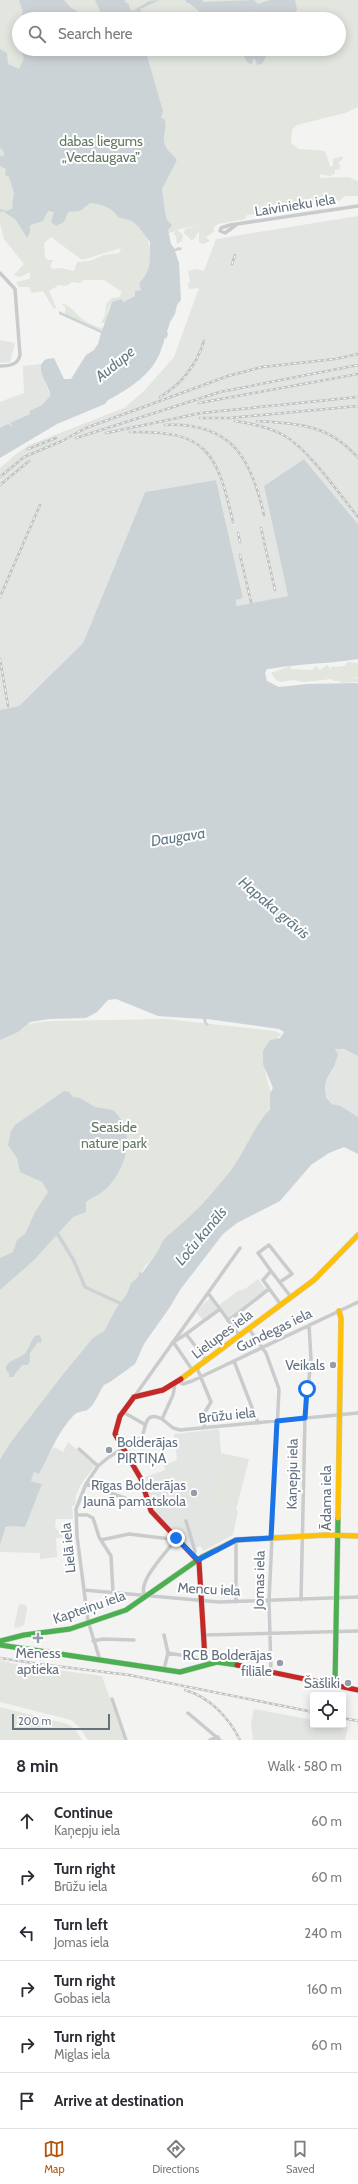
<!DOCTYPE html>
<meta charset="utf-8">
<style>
body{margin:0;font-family:Cabin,sans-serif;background:#f7f7f7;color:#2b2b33}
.controls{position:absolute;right:12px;bottom:12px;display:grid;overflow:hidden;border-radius:4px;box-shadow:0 2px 10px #0003}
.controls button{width:36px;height:36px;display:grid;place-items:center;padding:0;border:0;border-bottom:1px solid #e1e1e2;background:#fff;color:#2b2b33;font:20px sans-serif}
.scale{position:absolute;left:12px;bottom:10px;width:98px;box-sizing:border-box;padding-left:4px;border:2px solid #637181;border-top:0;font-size:11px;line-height:14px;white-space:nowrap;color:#637181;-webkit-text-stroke:3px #fff;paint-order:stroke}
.stop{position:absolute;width:12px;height:12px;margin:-9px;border:3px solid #1a73e8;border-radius:50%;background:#fff}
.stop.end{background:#1a73e8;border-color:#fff;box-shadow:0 1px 4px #0008}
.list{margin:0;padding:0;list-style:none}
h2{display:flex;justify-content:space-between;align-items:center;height:52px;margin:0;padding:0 16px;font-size:17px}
h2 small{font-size:13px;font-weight:400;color:#7c7c81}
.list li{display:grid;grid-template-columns:26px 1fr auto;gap:12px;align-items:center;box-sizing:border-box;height:56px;padding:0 16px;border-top:1px solid #e1e1e2}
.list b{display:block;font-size:15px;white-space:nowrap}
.list p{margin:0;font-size:13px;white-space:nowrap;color:#7c7c81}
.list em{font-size:13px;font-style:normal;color:#7c7c81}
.icon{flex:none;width:22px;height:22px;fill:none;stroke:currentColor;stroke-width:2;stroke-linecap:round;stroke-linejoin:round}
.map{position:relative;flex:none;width:358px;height:1740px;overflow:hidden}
.search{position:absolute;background:#fff;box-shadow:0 2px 10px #0003;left:12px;right:12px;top:12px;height:44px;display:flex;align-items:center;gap:10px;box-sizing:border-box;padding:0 14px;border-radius:22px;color:#7c7c81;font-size:15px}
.sheet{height:388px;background:#fff}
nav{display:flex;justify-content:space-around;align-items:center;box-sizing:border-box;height:56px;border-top:1px solid #e1e1e2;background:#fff;font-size:11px;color:#7c7c81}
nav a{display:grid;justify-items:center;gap:2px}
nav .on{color:#b45309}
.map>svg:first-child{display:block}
</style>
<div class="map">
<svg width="358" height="1740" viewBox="0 0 358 1740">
<rect width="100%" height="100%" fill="#f3f3f1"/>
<path fill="#e3e5e3" d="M358,216V524L304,459L264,486L288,596L238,607L236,600L243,598L216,480L145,492L83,643L19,706L0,710V468L16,454L29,445L124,408L144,391L174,357L199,288L189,289L188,283L190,282L188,271L195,269L204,271L216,239Z
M0,340L15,343L10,362L0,363Z
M42,364V372L50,396L42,405L29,411L30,414L11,423L13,426L0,428V402L24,393L23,366Z
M339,1048L358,1056V1117L341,1106L332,1104L325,1094L327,1078L334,1068L336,1057L335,1050Z
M258,1279L266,1290L229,1319L219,1305L238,1291L245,1289Z
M210,1298L218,1309L203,1320L196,1312Z
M219,1429L221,1453L249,1459L236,1510L238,1511L233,1535L203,1551L201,1546L191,1549L152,1510L143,1478L165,1470L164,1465L177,1460L174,1434Z
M68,1442L95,1465L80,1486L76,1495L75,1505L72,1506L73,1519H56L55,1527L64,1537L56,1538L57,1557L40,1559V1553L0,1552V1545L6,1528L10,1526L42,1484L31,1481L34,1472L39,1474L51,1450L55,1447L63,1452Z
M254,1709L313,1720V1725L348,1727L345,1740H253L251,1723Z"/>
<path fill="#e2e6df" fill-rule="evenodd" d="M0,0H358V107L345,113L297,125L292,130L291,143L299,149L325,151L330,166H333V159L343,156L342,160L338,163L340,165L339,170L335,169V174L329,176L320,174V178L348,177L358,181V196H345L339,201L332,197L322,203C315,199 308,203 300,200L294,205C279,203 273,207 263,216L256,214L247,215L245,219L218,224L214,227V232L206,237L210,241L203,244L199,242V231L194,239L191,240L184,233L185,229L201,224L177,230L183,235L182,241L177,244L176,236L173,234L176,231L148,239L151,261L147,275L139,283L141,290L135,292V296L123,302H112L108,309L106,323H101L105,315L106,304L112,298L119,297L122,292L104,280H83L81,283L72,282L66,286L59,285L49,291L56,307L54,309L43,291L32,293L29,287H19L16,282L30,279V272L20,277L14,275L24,264L4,239L0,224ZM19,19H339V49H19ZM51,237L82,260L121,248L119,253L104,255L90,261L77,262L74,271L61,268L52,269L50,266L53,260H47L45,257L44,243Z
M61,303C70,305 74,312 81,318C87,323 94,325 101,328L103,327V329L101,331L65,315V307Z
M348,662L358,663V677L346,680L358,678V682L340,683L341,681H334L332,679L303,682L293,680L281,682L277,681L271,673L290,666V669L313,670L315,666L320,670L327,665L331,669L332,666L335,667L344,666Z
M166,1019L275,1031L281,1034L263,1054L266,1075L273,1101L240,1164L219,1191L146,1265L100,1337L20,1432L0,1458V1027L51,1021Z
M225,1456H227V1460L235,1457L243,1460L246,1465L236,1507L230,1508L217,1503L215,1508H212Z
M19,1604L26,1605L27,1610L24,1625L18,1628L14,1627Z
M0,1660L19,1665L102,1676L124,1740H88L79,1727L71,1720L0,1702Z
M0,1707L68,1724L75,1729L82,1740H0Z"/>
<path fill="#ccd3d7" d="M64,0L70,7L90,19H21L23,12L19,0Z
M95,0H125V2L129,4L130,10L133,11L149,1L160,0L140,9L143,14L138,12L133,19H99L100,11Z
M185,0H202L204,2L254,0L258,4L270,0H295L297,9L293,19L252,18L251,15L253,13L250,11L248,15L249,19H230L228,15C220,17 214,22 205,15V19L198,16L199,11L189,3H187Z
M0,49L7,53L8,64L19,69L24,58L21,49H145L163,111L161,118L164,119C168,127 163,132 164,141C165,150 173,154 177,160L162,189L165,212L167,220L172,225L168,230L171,244L175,249L178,247L182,248L181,250L175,251L179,263L181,300L177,305L175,314L170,322L167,332L168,334L166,339L164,338C165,343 162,345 161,350C153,374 129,389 108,400L105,404L57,424L0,458V428L8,424L13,427L10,423L30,414L29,411L42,405L50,396C51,387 33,368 45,360C47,358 52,359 54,358L64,379H71L86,355L94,350L98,344L101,333L61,315L59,314V311L102,331L112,302L121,299L123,302L135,296V291L141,290L139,283C153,270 149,259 150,242C146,237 139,226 133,222C129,219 123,219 118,217C112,207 101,204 90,203L80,211L68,212L64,222L56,226L51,222L54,212L48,211L43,221L30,225V232L27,238L16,220L3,211L0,212V209L7,211L13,208L12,206L14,193L9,177L5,175L6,169L0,166V155L3,157L4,152L0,148Z
M234,49H240L242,51L244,49H254L258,54L266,50L267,55L262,64L257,65L255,59H253L252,64L248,63L244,56L238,55Z
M304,459L358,524V659C336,663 313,663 291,666C282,666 275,669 267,669L265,673L267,681L279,687L307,684L358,683V1056L343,1049H335L338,1054L334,1067L327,1078L325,1088L326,1097L332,1104L341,1106L358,1117V1154L344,1147L329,1153L311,1165L280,1201L237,1223L223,1234L180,1290L170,1307L144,1344L135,1364L110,1382L104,1385C100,1390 94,1407 87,1410C82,1412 77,1411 73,1416C57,1433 50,1454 39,1474L34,1472L31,1481L42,1484L25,1527L11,1526L6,1527L0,1545V1459L11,1442L64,1373L93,1338L104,1331L117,1307L127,1294L131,1283L138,1277L139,1272L142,1273C147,1266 151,1261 156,1254C159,1251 161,1242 166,1237C190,1218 209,1198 228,1174C245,1153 253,1127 270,1109V1093L273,1088L263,1064V1051L270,1040L280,1038L284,1032L279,1029L207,1019L206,1021L209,1025L207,1026L204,1023L203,1019L158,1016L116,999L108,1000L97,1012L86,1018L50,1019L30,1022L18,1032L0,1040V710L19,706L83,643L145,492L216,480L243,598L236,600L237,606L288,596L264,486Z
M64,1091L69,1092L73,1097L80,1098L95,1107L113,1110C137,1132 127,1167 107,1188C101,1194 93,1197 86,1202V1212L73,1217L34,1260L0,1290V1258L13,1252L17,1240L25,1234L35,1212L48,1192L42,1182L20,1172L17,1158L8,1145L11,1131L15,1125Z
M40,1335L42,1341L40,1343L38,1342L30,1353V1360L28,1365H22L13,1377H9V1374L6,1370C5,1361 16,1360 23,1355C29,1351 30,1341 35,1336Z"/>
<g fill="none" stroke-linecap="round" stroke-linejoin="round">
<path stroke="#ccd3d7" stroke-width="3.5" d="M57,1233L74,1261L85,1287L124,1305"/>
<defs>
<path id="fast" d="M0,1641L24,1635L70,1629L126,1610L202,1557L216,1550
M0,1645L180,1672L217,1662L237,1665
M335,1684L338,1518"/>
<path id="slow" d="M181,1379L314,1280L358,1235
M338,1518L341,1318L339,1311
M216,1550L236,1540L327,1535L358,1536"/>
<path id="jam" d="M181,1379L163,1390L134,1397L120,1416L115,1434L141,1479L151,1511L199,1562L205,1659
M237,1665L358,1690"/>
</defs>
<use href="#fast" stroke="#d0d1d0" stroke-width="6"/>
<use href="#slow" stroke="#d0d1d0" stroke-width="6"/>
<use href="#jam" stroke="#d0d1d0" stroke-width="6"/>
<path stroke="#cacbcc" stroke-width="3.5" d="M236,225L225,233L220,231L221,228L230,225L358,206
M0,273L15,289L20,355C18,365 9,366 0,366
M271,1271L291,1297
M280,1282L292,1274L269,1245L258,1253L271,1271L263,1280L281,1305
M208,1293L240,1336
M228,1321L269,1289
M249,1329L266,1353L279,1389L269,1601L271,1672
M186,1334L220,1309
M172,1343L186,1334L207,1361
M174,1343L193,1371
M234,1361L258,1423
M197,1368L211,1402L205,1412L204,1428
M178,1382L183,1384L192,1381L358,1302
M175,1384L173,1395L162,1419L173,1428L180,1430L358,1413
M134,1397L240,1248
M123,1412L144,1424
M79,1449L98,1466
M86,1484L149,1507
M76,1515H87L93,1518L99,1537L111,1556L113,1592
M186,1521L195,1551L194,1556
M101,1540L129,1534L170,1539L176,1538
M84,1590L219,1602L358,1597
M145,1596C136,1582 168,1551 176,1539
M301,1600L305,1418L311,1359L309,1325
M236,1602V1540
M164,1635L168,1653L205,1659L208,1662
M204,1635L358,1631
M93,1641L103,1639L134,1640
M100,1660L88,1621L77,1536L76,1509L86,1484L98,1466L109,1457L142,1437C146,1428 144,1410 162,1419
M164,1669L168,1653
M112,1699L126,1740
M188,1713L220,1740
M210,1740L218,1737"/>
<use href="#fast" stroke="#4caf50" stroke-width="5"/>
<use href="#slow" stroke="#ffc107" stroke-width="5"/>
<use href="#jam" stroke="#c62828" stroke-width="5"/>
<defs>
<path id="rail" d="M232,264L235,255
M160,397C182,384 196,366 204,341
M199,403L358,374
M200,418H229L358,406
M235,421C253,424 269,427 285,436C309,450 340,495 358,517
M257,421C298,424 329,424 358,458
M165,425C231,422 251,457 264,515
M130,432C207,430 217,452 233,522
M106,433L201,413L358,397
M76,438L220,392L358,365
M28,449L56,438
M0,477L24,457L62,441L86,428L228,376L262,367L335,359L358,354
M0,485L29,461
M261,528L275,590
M238,533L240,542
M240,555L251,602
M0,597L40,505
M0,659L8,706
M0,1658L39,1664L129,1675L313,1712
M185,1690C210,1697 229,1718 240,1740
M343,1718L358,1721"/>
</defs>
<use href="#rail" stroke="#c1c2c2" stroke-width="2.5"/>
<use href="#rail" stroke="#fff" stroke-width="1" stroke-dasharray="3" stroke-linecap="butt"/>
</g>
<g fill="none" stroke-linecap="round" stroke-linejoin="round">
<path stroke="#1a73e8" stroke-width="5" d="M176,1538L198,1560L236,1540L271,1538L277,1421L305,1418L307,1389"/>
</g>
<g fill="#959ea8" stroke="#fff" stroke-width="1.5">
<circle cx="333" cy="1365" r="4"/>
<circle cx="109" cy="1450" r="4"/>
<circle cx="194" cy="1493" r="4"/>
<path d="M36 1632h4v4h4v4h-4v4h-4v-4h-4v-4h4z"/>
<circle cx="280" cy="1663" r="4"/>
<circle cx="348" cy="1683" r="4"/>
</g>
<g text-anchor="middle" stroke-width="4" stroke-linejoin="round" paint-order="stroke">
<g font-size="14" fill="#647862" stroke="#fff">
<text x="101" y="146">dabas liegums<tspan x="101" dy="16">„Vecdaugava”</tspan></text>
<text x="114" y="1132">Seaside<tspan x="114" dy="16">nature park</tspan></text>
</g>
<g font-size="14" fill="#637181" stroke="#fff">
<text transform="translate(295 205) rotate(-9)" y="5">Laivinieku iela</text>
<text transform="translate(274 1330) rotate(-26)" y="5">Gundegas iela</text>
<text transform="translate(222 1334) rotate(-37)" y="5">Lielupes iela</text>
<text transform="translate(227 1415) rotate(-6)" y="5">Brūžu iela</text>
<text transform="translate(292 1474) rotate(-89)" y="5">Kaņepju iela</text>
<text transform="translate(326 1498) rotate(-90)" y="5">Ādama iela</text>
<text transform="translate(68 1548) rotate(-96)" y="5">Lielā iela</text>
<text transform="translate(259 1580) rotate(-89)" y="5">Jomas iela</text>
<text transform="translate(209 1589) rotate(3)" y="5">Mencu iela</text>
<text transform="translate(89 1607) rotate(-19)" y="5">Kapteiņu iela</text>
</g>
<g font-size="14" fill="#637181" stroke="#fff" text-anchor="end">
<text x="325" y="1370">Veikals</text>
<text x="117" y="1447" text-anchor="start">Bolderājas<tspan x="117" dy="16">PIRTIŅA</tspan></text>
<text x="186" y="1490">Rīgas Bolderājas<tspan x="186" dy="16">Jaunā pamatskola</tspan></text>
<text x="38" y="1658" text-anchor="middle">Mēness<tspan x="38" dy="16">aptieka</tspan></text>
<text x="272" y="1660">RCB Bolderājas<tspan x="272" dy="16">filiāle</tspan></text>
<text x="340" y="1688">Šašliki</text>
</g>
<g font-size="15" font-style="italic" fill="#637985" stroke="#fff">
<text transform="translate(115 364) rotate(-39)" y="5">Audupe</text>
<text transform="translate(178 837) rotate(-9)" y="5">Daugava</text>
<text transform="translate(274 908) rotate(40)" y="5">Hapaka grāvis</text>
<text transform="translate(201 1236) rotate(-50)" y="5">Loču kanāls</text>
</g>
</g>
</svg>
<div class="controls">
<button><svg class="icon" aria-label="locate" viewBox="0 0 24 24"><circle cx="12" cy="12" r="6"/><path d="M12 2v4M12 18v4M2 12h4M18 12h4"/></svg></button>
</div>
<div class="scale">200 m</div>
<div class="stop" style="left:307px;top:1389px"></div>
<div class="stop end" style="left:176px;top:1538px"></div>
<div class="search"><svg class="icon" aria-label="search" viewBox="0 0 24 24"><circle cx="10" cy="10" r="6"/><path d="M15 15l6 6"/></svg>Search here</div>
</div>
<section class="sheet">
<h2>8 min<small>Walk · 580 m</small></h2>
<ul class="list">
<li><svg class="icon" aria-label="ahead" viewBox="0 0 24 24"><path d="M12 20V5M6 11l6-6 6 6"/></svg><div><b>Continue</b><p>Kaņepju iela</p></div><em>60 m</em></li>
<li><svg class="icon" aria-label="right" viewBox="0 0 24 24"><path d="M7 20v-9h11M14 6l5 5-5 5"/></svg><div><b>Turn right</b><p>Brūžu iela</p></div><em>60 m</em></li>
<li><svg class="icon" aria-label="left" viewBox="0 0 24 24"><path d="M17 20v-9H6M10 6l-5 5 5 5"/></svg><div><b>Turn left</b><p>Jomas iela</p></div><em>240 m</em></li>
<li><svg class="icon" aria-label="right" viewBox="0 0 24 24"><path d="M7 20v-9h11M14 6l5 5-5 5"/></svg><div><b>Turn right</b><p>Gobas iela</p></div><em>160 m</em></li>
<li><svg class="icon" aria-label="right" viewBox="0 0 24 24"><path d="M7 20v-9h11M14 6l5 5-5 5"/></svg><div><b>Turn right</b><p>Miglas iela</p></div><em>60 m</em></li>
<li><svg class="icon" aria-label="arrive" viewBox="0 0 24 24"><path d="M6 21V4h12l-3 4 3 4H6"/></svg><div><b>Arrive at destination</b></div></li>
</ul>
</section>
<nav>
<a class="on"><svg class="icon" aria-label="map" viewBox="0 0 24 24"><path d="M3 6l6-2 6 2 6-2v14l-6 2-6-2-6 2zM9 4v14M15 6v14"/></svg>Map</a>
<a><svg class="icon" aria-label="directions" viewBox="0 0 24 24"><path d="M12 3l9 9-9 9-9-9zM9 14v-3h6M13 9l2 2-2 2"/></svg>Directions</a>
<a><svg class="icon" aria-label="saved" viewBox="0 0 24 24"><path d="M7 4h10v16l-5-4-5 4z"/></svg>Saved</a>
</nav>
